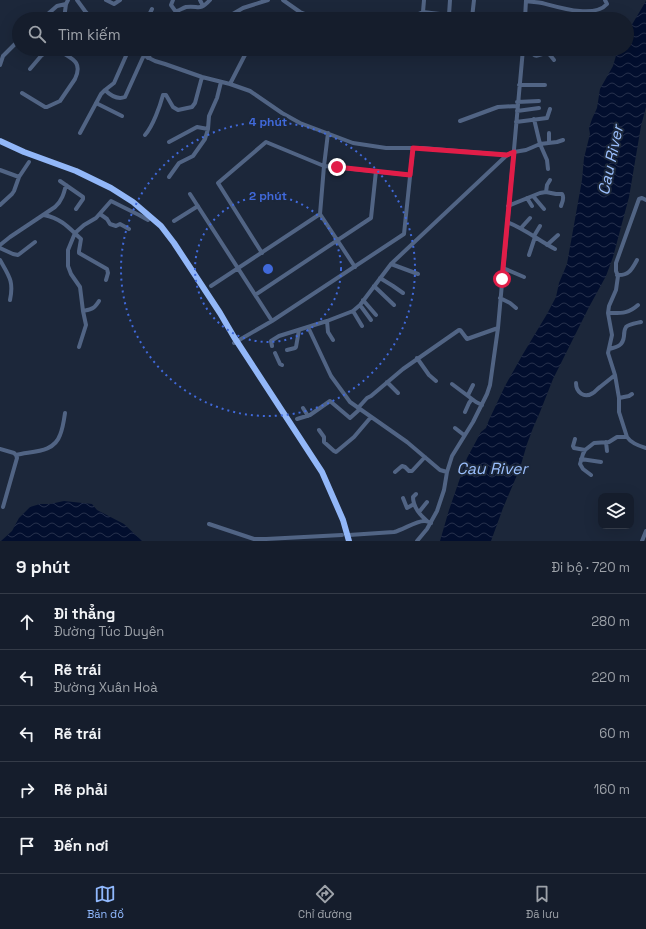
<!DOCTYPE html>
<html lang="vi">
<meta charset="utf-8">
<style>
body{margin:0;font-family:"Space Grotesk",sans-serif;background:#1e2634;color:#f1f3f6}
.controls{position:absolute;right:12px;bottom:12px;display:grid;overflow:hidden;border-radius:8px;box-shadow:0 4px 16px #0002}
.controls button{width:36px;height:36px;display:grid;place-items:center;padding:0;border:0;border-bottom:1px solid #343b48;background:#151d2c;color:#f1f3f6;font:20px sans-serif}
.stop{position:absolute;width:12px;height:12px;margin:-9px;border:3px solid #e11d48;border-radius:50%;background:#fff}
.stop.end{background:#e11d48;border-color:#fff;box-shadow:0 1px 4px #0008}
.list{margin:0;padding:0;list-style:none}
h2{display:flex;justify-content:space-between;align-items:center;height:52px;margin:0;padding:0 16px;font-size:17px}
h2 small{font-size:13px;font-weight:400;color:#9da2a9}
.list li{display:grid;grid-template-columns:26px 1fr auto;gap:12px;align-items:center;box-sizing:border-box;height:56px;padding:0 16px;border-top:1px solid #343b48}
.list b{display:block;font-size:15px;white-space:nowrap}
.list p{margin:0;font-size:13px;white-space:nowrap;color:#9da2a9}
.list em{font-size:13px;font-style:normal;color:#9da2a9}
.icon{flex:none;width:22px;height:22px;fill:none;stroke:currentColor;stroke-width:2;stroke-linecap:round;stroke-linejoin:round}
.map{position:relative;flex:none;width:646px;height:541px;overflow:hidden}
.search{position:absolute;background:#151d2c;box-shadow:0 4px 16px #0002;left:12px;right:12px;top:12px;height:44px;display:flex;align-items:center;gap:10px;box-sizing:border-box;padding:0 14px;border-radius:22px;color:#9da2a9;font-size:15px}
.sheet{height:332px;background:#151d2c}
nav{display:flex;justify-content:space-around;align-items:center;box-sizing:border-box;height:56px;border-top:1px solid #343b48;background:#151d2c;font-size:11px;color:#9da2a9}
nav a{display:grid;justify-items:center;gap:2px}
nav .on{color:#90b8fd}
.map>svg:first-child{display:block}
</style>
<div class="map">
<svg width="646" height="541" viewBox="0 0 646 541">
<defs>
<pattern id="water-waves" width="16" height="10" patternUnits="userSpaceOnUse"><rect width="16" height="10" fill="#020e2e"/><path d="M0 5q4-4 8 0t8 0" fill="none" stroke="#26304c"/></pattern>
</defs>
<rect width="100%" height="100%" fill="#1c273a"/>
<path fill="url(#water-waves)" d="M646,1V107L641,126L629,197L613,257L606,276L589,307L553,379L540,412L533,428L527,444L520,468L503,508L491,541H440L449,510L467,458L481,432L486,428L489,420L505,386L523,354L547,314L556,297L559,283L567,264L582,180L584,158L590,134L589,128L592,119L597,108L600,89L613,66L617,52L618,49H627V33Z
M64,501L92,504L97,510L124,524L142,541H1L12,531L19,518L30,507L40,504H50Z"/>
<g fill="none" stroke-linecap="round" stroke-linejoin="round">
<path stroke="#516484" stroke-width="4" d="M77,0L85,11L92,19
M106,0L114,4L120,0
M173,0L171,5L176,12
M200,0L203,6
M283,0L300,12L305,14L332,19
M424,0L423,12L482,19
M526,1C531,2 537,2 542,3C558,7 594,19 607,4L605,0
M231,15L243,8L268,0
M449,15L450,0
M472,18L474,0
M42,19L57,6L66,4L68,0
M64,19L66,4
M147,19L152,9
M175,19L176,12L177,11C180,10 183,8 186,7C199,5 199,12 210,0
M410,19L416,15L423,12
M525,19L526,0
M131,49L155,61L165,64L202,77L230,84L250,91L282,113L300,123L353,143L386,148H422L507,155L514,152L526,150L540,144L557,142L563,140
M526,49C538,56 531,58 546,53L550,55L554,60
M148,58L154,49
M0,65L3,56L19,40
M30,69L41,56L50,49
M230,84L248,49
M519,85H545
M105,90C110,95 117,100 125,97L144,55
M22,93L45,107H47L60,101L75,79C84,60 69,58 57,49
M517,102L539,101
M96,103L122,116
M517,111L539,108
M534,119L540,144L547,160L548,169
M460,121L498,107L517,106
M516,122L547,118L550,109
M80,133L101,94L105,90L114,83L129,49
M549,133V143
M145,135C153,126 160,106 163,95H166L173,107L178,110L192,107L195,103L202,77
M169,142L197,127L208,129
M0,170L19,177
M169,177L179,163L193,156L205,139L208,129L209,116L217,98L221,82
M60,181L83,197V199L76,209
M546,192L547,185L550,180
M190,194L272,321
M533,196L544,209
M527,198L532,206
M646,200L642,198L639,199L616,263V271L618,276L616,290L609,306L608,313L612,335L608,353L615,375L619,398V412L627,437C631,443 639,446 646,448
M0,205L12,194L14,191L19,177L29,162
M508,206L540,193L546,192L556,194H562C565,198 562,202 561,206
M100,214L107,219L110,224L116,226L120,224L129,229
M320,214L355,267
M44,215C62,219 68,227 81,239L79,251V253L107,269L108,273L106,280
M174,221L198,206
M507,222C525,229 538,240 555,249
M521,228L530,218
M534,236L540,226
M0,245L10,237L55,207C62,201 64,193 66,185
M547,245L558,235
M0,248L13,254L18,255L22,252L35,242
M262,253L218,183L266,142L324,166L410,175
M529,255L535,237
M0,260C9,276 14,281 10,300
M391,264L418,274
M503,268L524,277
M617,275C629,276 632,269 637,260
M380,278L393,286L403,293
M211,286L320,214L324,166L328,133
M374,286L394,305
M255,295L371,218L376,171
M500,298L510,303L516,308
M363,300L376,315
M360,305L371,320
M83,311C92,309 94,309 99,301
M353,311L362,326
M608,313C621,313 628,314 638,305
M327,321L328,332L333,340
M308,327L331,376L350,402L407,442L440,470L447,472
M234,343L272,321L404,234L413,148
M272,346L271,341L279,336L327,321L353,311L360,305L391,264L507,155
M79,347L86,325L83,311L80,287L71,274L68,266V250L75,233L84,225L96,218L111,201L139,215L148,220
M609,349C617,347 623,346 624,336C624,333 624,330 626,327C629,324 637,323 641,322
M287,350L295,348L296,347L299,330
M275,353L280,364L282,365
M417,358L429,375L436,381
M387,382L398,393
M576,383C576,392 584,399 593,393C595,392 597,389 600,387C605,383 610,379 615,375
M452,384L476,402L482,405
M468,395L473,385
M619,398L629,396L632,394
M303,408L308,416
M358,408L367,398L371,396L403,369L459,330H460L461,331L467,339L498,328
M465,412L469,403L472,399
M297,419L310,415L330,401L350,418L360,409
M455,428L464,435
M319,430L324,437V442L334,451L336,452L354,437L371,417
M575,439L573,446L574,448L585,450
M606,442L607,451
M0,449L14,453L16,455C32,451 54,453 60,435C63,428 64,420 65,413
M581,459L601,462
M395,472L402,466L405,467L409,471H412L425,457
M591,475L583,469L580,464L583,454L585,450L594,443L609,442L617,437H627
M416,494L413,497C413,506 420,515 427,521
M403,498L407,508L414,504
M3,507L17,458L16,455
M419,512L427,502
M209,524L254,539H266L342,535
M349,535L394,532C403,530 417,520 425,521C426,521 429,522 431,523
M417,541L427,529L437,511L444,490L447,472L452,456L473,422L487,394L490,385L498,328L523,49
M642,541L646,531"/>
<path stroke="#92b7f8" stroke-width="6" d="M0,141L24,152L76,171L111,188L133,202L161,226L174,243L220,313L234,337L322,472L343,520L349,541"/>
</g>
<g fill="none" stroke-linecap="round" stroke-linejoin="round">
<path stroke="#e11d48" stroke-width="5" d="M337,167L410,175L413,148L507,155L514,152L502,279"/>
</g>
<g fill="none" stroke="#4069da" stroke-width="2" stroke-dasharray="2 4">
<circle cx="268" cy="269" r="73"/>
<circle cx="268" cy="269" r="147"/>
</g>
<g text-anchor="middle" stroke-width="4" stroke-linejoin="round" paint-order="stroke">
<g font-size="16" font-style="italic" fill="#9bbffd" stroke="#1c273a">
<text transform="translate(610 160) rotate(-78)" y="6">Cau River</text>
<text x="492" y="474">Cau River</text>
</g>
</g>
<circle cx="268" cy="269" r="6" fill="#4069da" stroke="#1c273a" stroke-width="2"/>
<g font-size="12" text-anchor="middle" font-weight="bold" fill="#4069da" stroke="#1c273a" stroke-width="4" stroke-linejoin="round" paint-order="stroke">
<text x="268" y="126">4 phút</text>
<text x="268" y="200">2 phút</text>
</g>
</svg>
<div class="controls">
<button><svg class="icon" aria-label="layers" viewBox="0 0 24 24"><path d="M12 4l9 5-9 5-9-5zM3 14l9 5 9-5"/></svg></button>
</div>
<div class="stop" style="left:502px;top:279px"></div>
<div class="stop end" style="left:337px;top:167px"></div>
<div class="search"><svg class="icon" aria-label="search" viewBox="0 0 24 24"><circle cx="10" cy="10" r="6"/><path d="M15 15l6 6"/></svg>Tìm kiếm</div>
</div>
<section class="sheet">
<h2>9 phút<small>Đi bộ · 720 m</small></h2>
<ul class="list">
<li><svg class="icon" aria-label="ahead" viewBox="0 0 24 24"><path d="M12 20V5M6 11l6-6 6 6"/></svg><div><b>Đi thẳng</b><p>Đường Túc Duyên</p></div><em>280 m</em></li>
<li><svg class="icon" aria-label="left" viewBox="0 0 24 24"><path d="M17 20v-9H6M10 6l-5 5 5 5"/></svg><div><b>Rẽ trái</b><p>Đường Xuân Hoà</p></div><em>220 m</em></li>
<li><svg class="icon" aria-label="left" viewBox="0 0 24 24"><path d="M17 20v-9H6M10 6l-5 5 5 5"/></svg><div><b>Rẽ trái</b></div><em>60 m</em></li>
<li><svg class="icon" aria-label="right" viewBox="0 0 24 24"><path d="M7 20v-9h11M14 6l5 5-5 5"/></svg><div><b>Rẽ phải</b></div><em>160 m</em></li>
<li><svg class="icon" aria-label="arrive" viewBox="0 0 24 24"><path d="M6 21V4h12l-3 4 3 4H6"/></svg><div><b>Đến nơi</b></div></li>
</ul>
</section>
<nav>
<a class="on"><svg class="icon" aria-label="map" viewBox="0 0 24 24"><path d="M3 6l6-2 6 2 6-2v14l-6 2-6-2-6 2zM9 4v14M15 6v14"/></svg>Bản đồ</a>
<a><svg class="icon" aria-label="directions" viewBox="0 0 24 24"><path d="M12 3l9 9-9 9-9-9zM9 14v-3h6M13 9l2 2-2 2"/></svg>Chỉ đường</a>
<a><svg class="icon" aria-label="saved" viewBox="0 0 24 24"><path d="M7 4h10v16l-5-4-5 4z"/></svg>Đã lưu</a>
</nav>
